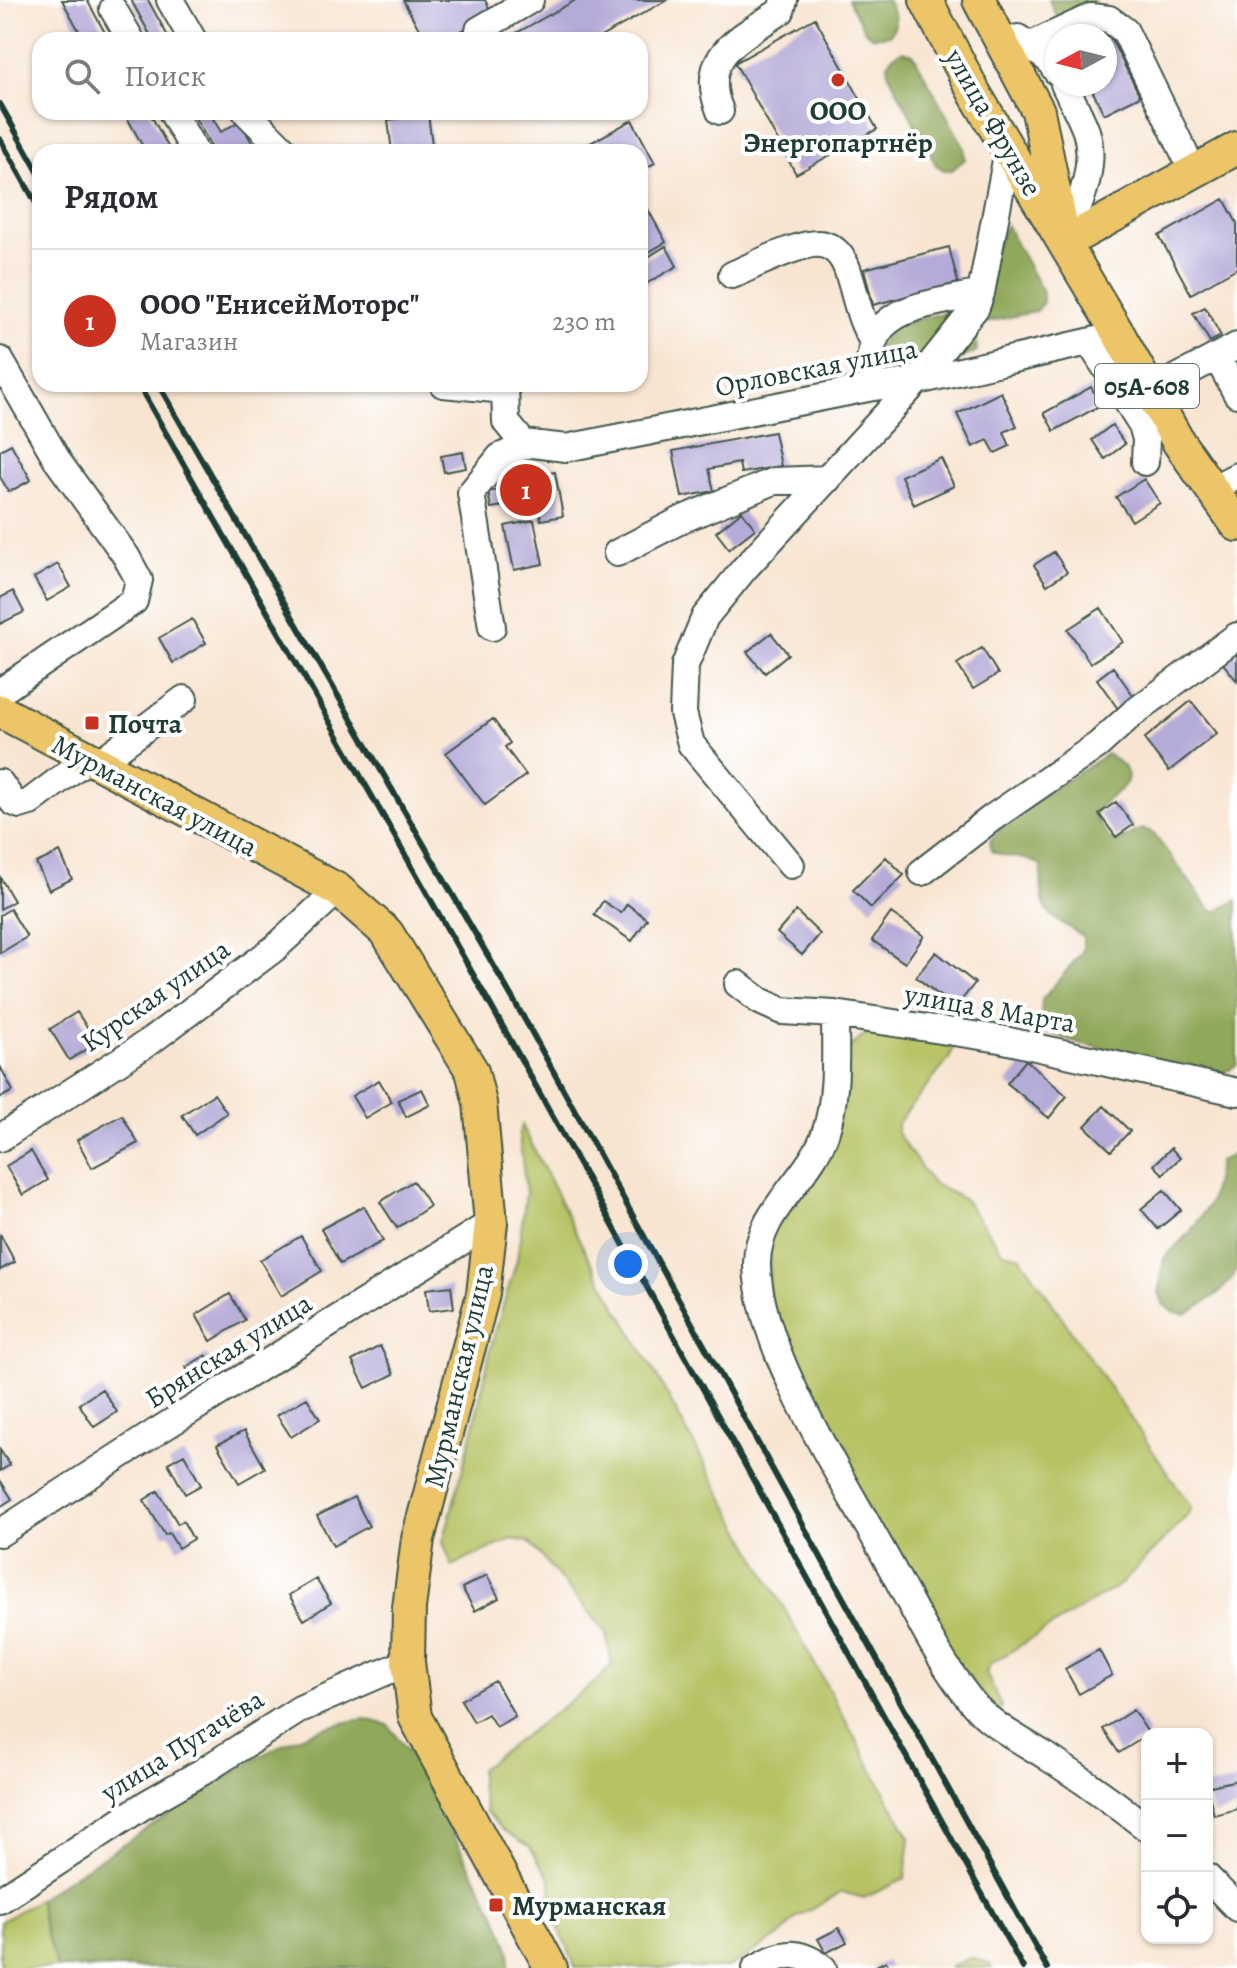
<!DOCTYPE html>
<html lang="ru">
<meta charset="utf-8">
<style>
body{margin:0;font-family:Alegreya,serif;background:#f7f7f7;color:#2b2b33}
.controls{position:absolute;right:24px;bottom:24px;display:grid;overflow:hidden;border-radius:16px;box-shadow:0 2px 6px #0004}
.controls button{width:72px;height:72px;display:grid;place-items:center;padding:0;border:0;border-bottom:2px solid #e1e1e2;background:#fff;color:#2b2b33;font:40px sans-serif}
.compass{position:absolute;left:1045px;top:24px;width:72px;height:72px;border-radius:50%;background:#fff;box-shadow:0 2px 6px #0004;rotate:263deg}
.you{position:absolute;left:628px;top:1264px;width:28px;height:28px;margin:-20px;border:6px solid #fff;border-radius:50%;background:#1a73e8;box-shadow:0 0 0 12px #1a73e833}
.badge{display:grid;place-items:center;width:52px;height:52px;border-radius:50%;background:#c8321e;color:#fff;font-size:26px;font-weight:700}
.pin{position:absolute;translate:-50% -50%;border:4px solid #fff;box-shadow:0 2px 8px #0006}
.list{margin:0;padding:0;list-style:none}
h2{display:flex;justify-content:space-between;align-items:center;height:104px;margin:0;padding:0 32px;font-size:34px}
h2 small{font-size:26px;font-weight:400;color:#7c7c81}
.list li{display:grid;grid-template-columns:52px 1fr auto;gap:24px;align-items:center;box-sizing:border-box;height:144px;padding:0 32px;border-top:2px solid #e1e1e2}
.list b{display:block;font-size:30px;white-space:nowrap}
.list p{margin:0;font-size:26px;white-space:nowrap;color:#7c7c81}
.list em{font-size:26px;font-style:normal;color:#7c7c81}
.icon{flex:none;width:44px;height:44px;fill:none;stroke:currentColor;stroke-width:2;stroke-linecap:round;stroke-linejoin:round}
.map{position:relative;flex:none;width:1237px;height:1968px;overflow:hidden}
.search{position:absolute;background:#fff;box-shadow:0 2px 6px #0004;left:32px;top:32px;width:616px;height:88px;display:flex;align-items:center;gap:20px;box-sizing:border-box;padding:0 28px;border-radius:24px;color:#7c7c81;font-size:30px}
.panel{position:absolute;background:#fff;box-shadow:0 2px 6px #0004;left:32px;top:144px;width:616px;height:248px;border-radius:24px}
.map>svg:first-child{display:block}
</style>
<div class="map">
<svg width="1237" height="1968" viewBox="0 0 1237 1968">
<rect width="100%" height="100%" fill="#fff"/>
<filter id="ink" filterUnits="userSpaceOnUse"><feTurbulence type="fractalNoise" baseFrequency=".0125" numOctaves="2"/><feDisplacementMap in="SourceGraphic" scale="16" xChannelSelector="R" yChannelSelector="G"/><feConvolveMatrix kernelMatrix="1 2 1 2 8 2 1 2 1" color-interpolation-filters="sRGB"/></filter>
<filter id="wash" filterUnits="userSpaceOnUse"><feTurbulence type="fractalNoise" baseFrequency=".006" numOctaves="4" result="noise"/><feDisplacementMap in="SourceGraphic" scale="32" xChannelSelector="R" yChannelSelector="G"/><feGaussianBlur stdDeviation="1.8" result="paint"/><feColorMatrix in="noise" values="0 0 0 0 0 0 0 0 0 0 0 0 0 0 0 0 0 1.4 0 .05"/><feComposite in="paint" operator="in"/></filter>
<g filter="url(#wash)">
<rect width="100%" height="100%" fill="#f8e5d1"/>
<path fill="#b6c264" stroke="#6a804c" stroke-width="2" d="M879,1031L946,1041L953,1049L949,1059L897,1124V1133L932,1183L965,1200L1002,1251L1021,1257L1191,1507L1187,1516L1121,1584L990,1664L986,1673L1002,1708L996,1710L953,1659L810,1407L769,1301L770,1233L849,1049L864,1035Z
M522,1125L587,1255L654,1371L910,1838L905,1879L864,1898L842,1892L795,1918L782,1934L728,1968H576L552,1912L551,1880L529,1846L504,1831L486,1812L480,1786V1769L598,1680L612,1664L606,1632L529,1542L512,1539L452,1566L443,1542L473,1430L492,1343L517,1260L526,1193L519,1133Z
M39,1899L43,1923L57,1968H0V1922Z
M971,1957L988,1963L992,1968H949Z"/>
<path fill="#90a85a" stroke="#587247" stroke-width="2" d="M848,0H887C894,13 900,23 889,35L872,37L865,31Z
M1049,0H1095L1088,11L1067,20L1056,15Z
M903,51L913,54L964,147L965,159L952,170H944L936,165L888,72C887,60 891,55 903,51Z
M1006,225L1043,293V302L1036,311L980,324L975,328L977,351L950,364L947,353Z
M961,308L914,370L886,377L876,350L893,326Z
M1107,754C1158,785 1100,792 1094,817L1110,839L1116,842C1130,837 1137,823 1153,833L1210,909L1216,912L1237,900V1064L1229,1070L1212,1075L1079,1043L1050,1033L1041,1017L1042,1000L1083,951V936C1041,910 1042,916 1041,865C1023,855 1010,859 991,851L990,841L1010,817Z
M1235,1154C1237,1161 1237,1259 1237,1268C1230,1289 1204,1303 1186,1314L1172,1311L1163,1304L1159,1292L1164,1258L1190,1232L1210,1203L1219,1161Z
M365,1719L388,1725L409,1752L500,1923L510,1952L509,1968H57L43,1923L39,1899C80,1869 126,1844 168,1815C229,1775 291,1728 365,1719Z"/>
<g id="blocks">
<path fill="#b5abd8" d="M62,0H87L109,40H84Z
M131,0H148L170,40H153Z
M403,0H485L492,14L445,40H425Z
M576,0H667L595,40H504Z
M815,18L877,129L796,174L735,63Z
M1109,35L1140,96L1104,114L1089,84H1105V37Z
M124,112H149L171,152H146Z
M192,112H209L221,132L240,121L257,152H214Z
M428,114L433,152H392L388,120Z
M632,120L655,163L640,171V152H574Z
M640,195L666,242L640,257Z
M1224,199L1237,223V268L1191,294L1159,236Z
M666,246L677,266L644,285L640,278V262Z
M949,247L958,283L873,305L864,269Z
M1205,307L1221,336L1210,342L1193,313Z
M1091,387L1101,405L1054,431L1044,413Z
M1001,392L1017,426L1004,432L1010,446L995,453L988,440L973,447L957,414Z
M1112,425L1125,444L1105,459L1092,440Z
M774,432L781,466L741,473L739,463L709,469L714,491L682,497L673,451Z
M11,444L31,480L9,492L0,477V450Z
M463,452L466,468L444,472L441,456Z
M941,458L954,486L914,505L901,476Z
M555,472L563,516L541,520L533,476Z
M1144,479L1160,503L1132,521L1116,497Z
M523,486L526,502L491,508L488,492Z
M742,511L755,529L729,549L716,532Z
M534,520L543,564L514,570L505,526Z
M1054,552L1067,572L1047,585L1034,565Z
M58,564L71,587L47,601L34,578Z
M13,591L24,612L0,624V598Z
M1101,608L1123,642L1090,663L1068,629Z
M192,619L206,643L173,663L159,638Z
M771,633L788,654L765,673L747,652Z
M982,648L998,674L973,689L957,664Z
M1237,648V681L1221,661Z
M1113,667L1135,698L1118,709L1097,679Z
M1191,701L1217,733L1169,771L1144,739Z
M493,719L510,743L505,747L526,775L485,805L446,753Z
M1116,802L1133,825L1116,837L1099,814Z
M60,852L72,879L49,890L36,863Z
M886,857L904,875L871,908L853,890Z
M0,877L14,901L0,909Z
M603,901L621,913L627,904L647,919L632,941L594,915Z
M10,909L27,937L0,953V915Z
M796,911L820,934L802,955L777,933Z
M891,913L924,936L905,963L872,940Z
M936,952L975,983L955,1008L916,977Z
M77,1012L97,1043L69,1060L50,1029Z
M1026,1060L1067,1096L1049,1118L1007,1083Z
M0,1066L13,1091L0,1098Z
M379,1080L392,1102L365,1118L352,1096Z
M422,1089L430,1105L406,1117L398,1100Z
M214,1094L227,1113L195,1135L182,1115Z
M1104,1106L1130,1131L1111,1151L1085,1126Z
M122,1115L138,1143L92,1168L77,1140Z
M1171,1148L1180,1158L1163,1174L1154,1165Z
M31,1151L48,1180L23,1195L6,1166Z
M413,1181L430,1206L397,1228L380,1202Z
M1164,1190L1181,1210L1158,1229L1141,1209Z
M364,1206L383,1241L340,1264L321,1229Z
M0,1234L15,1262L0,1270Z
M301,1236L322,1271L281,1296L260,1260Z
M451,1286L454,1308L429,1311L426,1289Z
M230,1294L245,1320L211,1341L196,1315Z
M380,1346L394,1374L366,1388L352,1361Z
M206,1355L216,1370L195,1383L186,1367Z
M102,1389L117,1412L94,1427L79,1404Z
M307,1398L320,1419L291,1437L277,1415Z
M244,1431L265,1468L239,1483L217,1445Z
M0,1450L10,1465L0,1471Z
M184,1454L201,1485L185,1494L168,1463Z
M0,1480L12,1499L0,1507Z
M158,1491L178,1524L183,1521L193,1539L178,1548L169,1533L165,1535L144,1500Z
M354,1497L369,1526L333,1546L317,1516Z
M487,1575L499,1598L475,1611L462,1588Z
M316,1579L331,1603L304,1620L289,1595Z
M1099,1650L1112,1675L1079,1694L1065,1669Z
M495,1681L515,1716L496,1727L488,1714L474,1722L461,1700Z
M1133,1710L1149,1734L1119,1753L1103,1729Z
M1237,1780V1809L1214,1815L1207,1787Z
M839,1928L847,1942L826,1953L818,1939Z
M886,1961L890,1968H872Z"/>
</g>
</g>
<g filter="url(#ink)">
<use href="#blocks" fill-opacity="0" stroke="#40564c" stroke-width="2"/>
<g fill="none" stroke-linecap="round" stroke-linejoin="round">
<defs>
<path id="minor" d="M170,0L193,40
M113,9L131,40
M479,30L530,0
M1018,38L1049,60L1057,72
M1029,46L1091,17L1109,19L1125,31L1193,171
M720,111C697,55 741,38 781,11L784,0
M172,112L195,152
M246,112L286,152
M1064,243C1077,209 1098,168 1086,131C1080,115 1071,99 1064,84
M732,275C751,267 806,238 825,245C840,250 846,263 850,278C857,301 860,321 873,341
M1090,343L1142,425L1146,439L1145,462
M1217,357L1237,394
M0,360L59,463L126,556L139,580L134,601L0,692
M443,384L505,390
M505,384L506,422L523,443
M873,387C856,306 921,307 981,293
M1149,390L1169,382L1237,346
M523,443L566,448L873,387L917,381L1119,335
M1212,489L1237,476
M617,553L683,519L774,481L828,479
M492,627L471,493L500,457L524,446L523,443
M97,764L184,699
M0,783L13,802L20,805L30,802L87,759
M791,865L691,744L683,713L685,665L705,617L744,569L917,381L976,307L981,293L1008,150
M922,872L992,818L1098,745L1132,714L1237,636
M738,984L760,1001L782,1011L835,1014L1000,1039L1237,1092
M835,1014C835,1053 838,1096 825,1134C809,1180 756,1212 757,1265C759,1352 843,1479 885,1556C912,1604 936,1658 971,1701C991,1726 1023,1741 1049,1758C1083,1780 1115,1803 1147,1828
M0,1138L152,1040L275,948L338,890
M0,1533L156,1432L491,1223
M1207,1877L1237,1908
M0,1900L146,1804L202,1772L300,1709L408,1662
M756,1968C784,1952 797,1949 823,1968"/>
<path id="major" d="M926,0L975,94L1119,335L1179,443L1237,525
M979,0L1038,111L1060,220
M1064,243L1237,148
M0,711L338,890L387,933L472,1071L480,1103L491,1223L483,1294L418,1539L409,1608L408,1662L415,1717L551,1968"/>
</defs>
<use href="#minor" stroke="#40564c" stroke-width="30"/>
<use href="#major" stroke="#40564c" stroke-width="36"/>
<use href="#minor" stroke="#fff" stroke-width="26"/>
<use href="#major" stroke="#ecc569" stroke-width="32"/>
<path stroke="#1f3d34" stroke-width="6" d="M0,104L40,175
M0,139L40,210
M138,384L512,1043L1023,1968
M158,384L525,1020L1047,1968"/>
</g>
</g>
<g fill="#c8321e" stroke="#fff" stroke-width="3">
<circle cx="838" cy="80" r="8"/>
<rect x="84" y="715" width="16" height="16" rx="4"/>
<rect x="488" y="1897" width="16" height="16" rx="4"/>
</g>
<g text-anchor="middle" stroke-width="8" stroke-linejoin="round" paint-order="stroke">
<rect fill="#fff" stroke="#627771" stroke-width="2" x="1095" y="364" width="104" height="44" rx="6"/>
<g font-size="26" font-weight="bold" fill="#1f3d34">
<text x="1147" y="395">05А-608</text>
</g>
<g font-size="28" font-weight="bold" fill="#1f3d34" stroke="#fff" text-anchor="start">
<text x="838" y="120" text-anchor="middle">ООО<tspan x="838" dy="32">Энергопартнёр</tspan></text>
<text x="108" y="733">Почта</text>
<text x="512" y="1915">Мурманская</text>
</g>
<g font-size="28" fill="#1f3d34" stroke="#fff">
<text transform="translate(994 122) rotate(60)" y="10">улица Фрунзе</text>
<text transform="translate(816 367) rotate(-11)" y="10">Орловская улица</text>
<text transform="translate(155 795) rotate(28)" y="10">Мурманская улица</text>
<text transform="translate(155 995) rotate(-35)" y="10">Курская улица</text>
<text transform="translate(990 1008) rotate(10)" y="10">улица 8 Марта</text>
<text transform="translate(228 1350) rotate(-32)" y="10">Брянская улица</text>
<text transform="translate(458 1376) rotate(-77)" y="10">Мурманская улица</text>
<text transform="translate(182 1745) rotate(-32)" y="10">улица Пугачёва</text>
</g>
</g>
</svg>
<div class="controls">
<button>+</button>
<button>−</button>
<button><svg class="icon" aria-label="locate" viewBox="0 0 24 24"><circle cx="12" cy="12" r="6"/><path d="M12 2v4M12 18v4M2 12h4M18 12h4"/></svg></button>
</div>
<svg class="compass" viewBox="-18 -18 36 36"><path d="M0-13l5 13h-10z" fill="#e53935"/><path d="M0 13l5-13h-10z" fill="#7c7c81"/></svg>
<div class="you"></div>
<div class="pin badge" style="left:526px;top:490px">1</div>
<div class="search"><svg class="icon" aria-label="search" viewBox="0 0 24 24"><circle cx="10" cy="10" r="6"/><path d="M15 15l6 6"/></svg>Поиск</div>
<section class="panel">
<h2>Рядом<small></small></h2>
<ul class="list">
<li><span class="badge">1</span><div><b>ООО &quot;ЕнисейМоторс&quot;</b><p>Магазин</p></div><em>230 m</em></li>
</ul>
</section>
</div>
